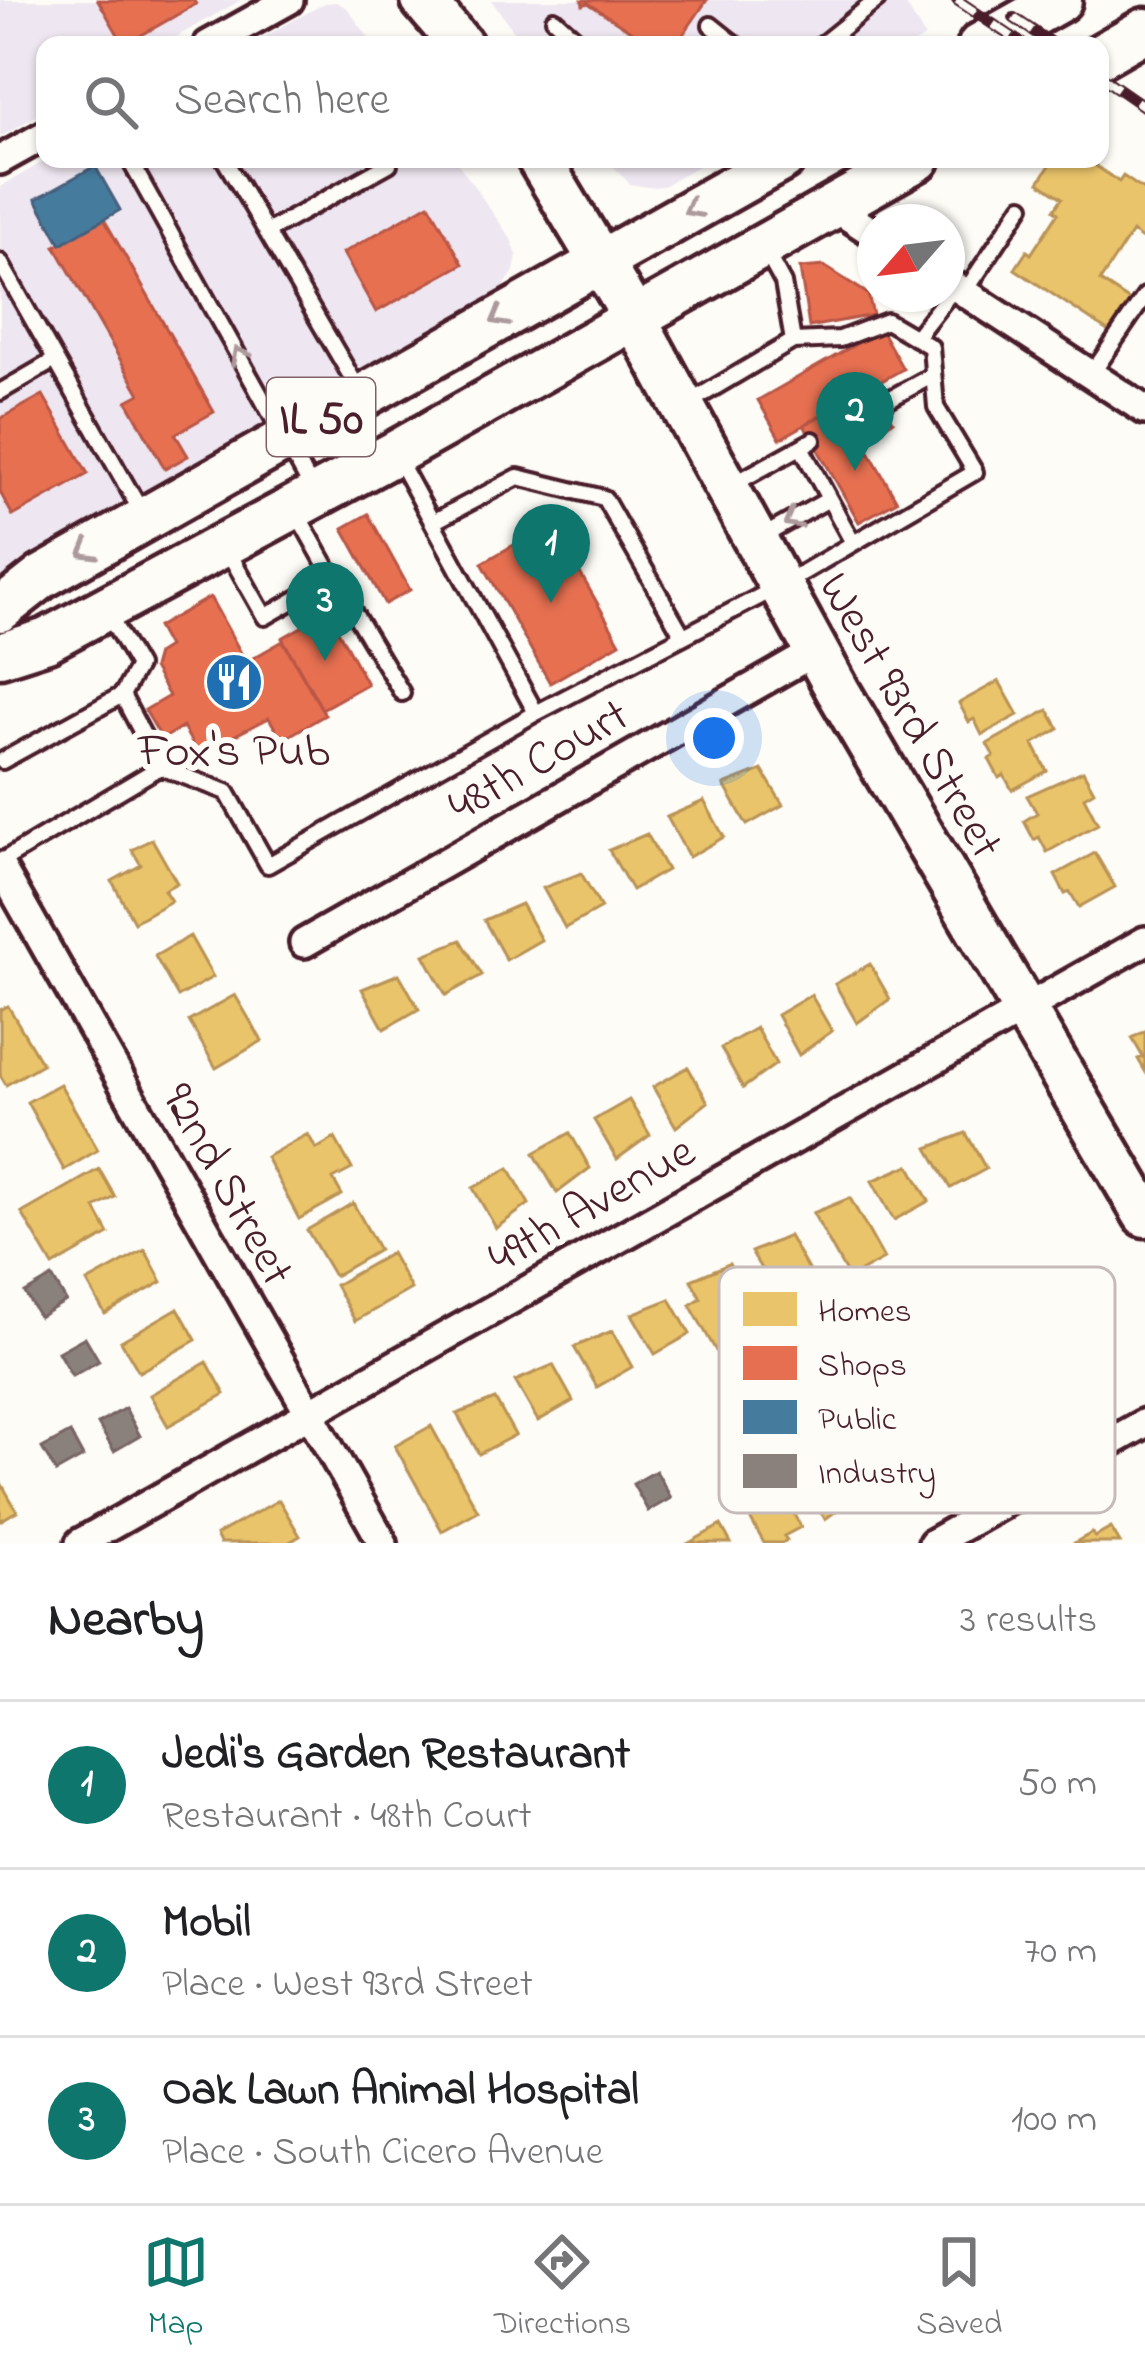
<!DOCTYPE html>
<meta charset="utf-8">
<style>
body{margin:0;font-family:"Indie Flower",sans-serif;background:#f6f6f6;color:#202124}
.compass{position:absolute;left:857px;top:204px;width:108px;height:108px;border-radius:50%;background:#fff;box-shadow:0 3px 9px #0004;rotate:242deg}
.you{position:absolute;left:714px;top:738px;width:42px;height:42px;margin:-30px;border:9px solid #fff;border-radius:50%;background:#1a73e8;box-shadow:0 0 0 18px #1a73e833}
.badge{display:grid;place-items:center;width:78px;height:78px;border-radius:50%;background:#0f766e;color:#fff;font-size:39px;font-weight:700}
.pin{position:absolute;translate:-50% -99px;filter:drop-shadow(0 3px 6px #0008)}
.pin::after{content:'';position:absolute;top:63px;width:42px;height:36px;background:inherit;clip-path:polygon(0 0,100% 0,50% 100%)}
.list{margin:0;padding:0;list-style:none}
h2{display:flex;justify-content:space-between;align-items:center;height:156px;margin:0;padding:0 48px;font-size:51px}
h2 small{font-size:39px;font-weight:400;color:#757577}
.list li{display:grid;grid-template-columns:78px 1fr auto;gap:36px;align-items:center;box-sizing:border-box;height:168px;padding:0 48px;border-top:3px solid #e0e0e0}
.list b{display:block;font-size:45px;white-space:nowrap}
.list p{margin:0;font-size:39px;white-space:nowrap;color:#757577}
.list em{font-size:39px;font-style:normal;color:#757577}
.icon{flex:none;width:66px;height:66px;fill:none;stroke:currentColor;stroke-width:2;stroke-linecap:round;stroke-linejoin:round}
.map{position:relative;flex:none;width:1145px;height:1543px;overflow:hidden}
.search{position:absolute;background:#fff;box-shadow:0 3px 9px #0004;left:36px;right:36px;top:36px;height:132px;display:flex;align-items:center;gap:30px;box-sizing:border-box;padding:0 42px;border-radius:24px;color:#757577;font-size:45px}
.sheet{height:660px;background:#fff}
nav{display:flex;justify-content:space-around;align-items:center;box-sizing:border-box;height:168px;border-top:3px solid #e0e0e0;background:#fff;font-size:33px;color:#757577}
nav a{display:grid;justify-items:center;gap:6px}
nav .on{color:#0f766e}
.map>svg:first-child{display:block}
</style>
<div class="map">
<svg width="1145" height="1543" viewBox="0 0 1145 1543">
<rect width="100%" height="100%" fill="#fdfcf7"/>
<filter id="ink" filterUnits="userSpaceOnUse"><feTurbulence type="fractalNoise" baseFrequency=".00833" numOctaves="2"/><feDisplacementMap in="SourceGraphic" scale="24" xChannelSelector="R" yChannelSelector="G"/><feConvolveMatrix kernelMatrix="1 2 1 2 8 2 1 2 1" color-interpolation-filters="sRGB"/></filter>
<g filter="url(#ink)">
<path fill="#eee6f0" d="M0,0H241L162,45H45V111L0,137Z
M491,0H903L925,37L912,45H524Z
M336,2L347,8L374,45H249L325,3Z
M48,159H455L511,239L517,255L514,271L503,288L473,307L312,396L0,577V187Z
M606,159H710L663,186L648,187L630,184Z"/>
<path fill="#e9c46a" stroke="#b99257" stroke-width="3" d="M1054,159H1086L1119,182L1123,176L1145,191V241L1132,232L1100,281L1130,301L1109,332L1015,269L1027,251L1031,254L1058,213L1054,210L1062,198L1039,182Z
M999,681L1018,715L982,735L974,719L969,722L959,703Z
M1048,710L1059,729L1033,744L1047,771L1012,790L1004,775L999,778L989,759L994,756L987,744Z
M762,770L783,805L747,825L724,785Z
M1083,771L1094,791L1084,797L1098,824L1047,852L1039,837L1034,840L1024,821L1037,813L1027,796Z
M704,801L724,837L689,857L667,817Z
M647,834L667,870L632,890L609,850Z
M152,839L177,883L164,890L171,901L134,922L112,881L141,865L132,850Z
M1095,853L1115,887L1079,907L1070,892L1065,894L1055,875Z
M581,873L601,908L565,928L543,888Z
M521,904L541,940L506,960L484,920Z
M190,936L213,977L178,997L155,956Z
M461,940L482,975L446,995L424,955Z
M870,964L890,999L857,1023L835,984Z
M399,974L419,1009L384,1029L362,989Z
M235,995L262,1041L216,1068L189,1021Z
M811,995L832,1031L799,1055L777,1015Z
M8,1006L42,1064L6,1085L0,1075V1010Z
M756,1028L776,1064L743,1088L721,1048Z
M1145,1031V1071L1138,1059L1143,1057L1132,1038Z
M688,1067L708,1102L676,1127L653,1087Z
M60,1084L98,1150L64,1170L27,1102Z
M629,1100L650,1135L617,1159L594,1120Z
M570,1133L590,1168L557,1193L534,1153Z
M966,1133L986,1169L951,1188L928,1148Z
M308,1134L316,1149L335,1138L352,1169L333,1179L342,1195L299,1219L266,1157Z
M909,1165L929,1201L894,1220L872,1181Z
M509,1168L529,1204L496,1228L473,1188Z
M99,1169L115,1197L95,1208L109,1234L53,1266L22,1213Z
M850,1198L884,1259L849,1278L813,1213Z
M353,1203L379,1250L334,1276L307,1230Z
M789,1236L824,1298L806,1308L814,1322L783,1339L758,1295L772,1287L751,1252Z
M145,1250L162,1282L105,1314L87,1282Z
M391,1253L411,1289L355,1321L335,1285Z
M729,1264L763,1324L716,1351L690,1305L701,1298L691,1280Z
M670,1299L690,1334L655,1354L632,1314Z
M178,1308L196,1340L139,1372L121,1341Z
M612,1331L632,1367L597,1387L574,1347Z
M207,1362L225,1394L168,1426L150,1395Z
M553,1365L573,1401L538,1421L515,1381Z
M495,1399L515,1435L479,1454L457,1414Z
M431,1426L478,1511L442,1531L395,1446Z
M837,1460L857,1496L825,1519L802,1480Z
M0,1481L17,1511L0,1521Z
M781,1491L801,1527L784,1536L787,1540L782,1543H764L746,1511Z
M279,1500L300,1536L288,1543H220L216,1535Z
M721,1525L731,1543H689Z
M1111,1528L1120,1543H1074L1092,1533L1095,1537Z"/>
<path fill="#e76f51" stroke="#b85746" stroke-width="3" d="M98,0H193L196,4L124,45Z
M582,0H707L676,45H652L588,3L583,5Z
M429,204L463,264L376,312L343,253Z
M104,219L214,412L175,434L188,456L165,469L127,401L140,394L55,246Z
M824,266L868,294L873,315L809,327L800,268Z
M881,330L903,369L780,439L758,400Z
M873,386L893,421L862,439L897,501L859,522L804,425Z
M43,395L88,474L13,516L0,492V419Z
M368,514L410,590L385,604L343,528Z
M526,538L567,550L620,643L550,683L482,563Z
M210,597L246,662L283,641L325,715L282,740L269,718L198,754L183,727L162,739L145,710L169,696L153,668L157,654L168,647L157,627Z
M328,612L367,684L322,709L282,638Z"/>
<path fill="#457b9d" stroke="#465f7b" stroke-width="3" d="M95,166L120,210L61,244L36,199Z"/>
<path fill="#8a817c" stroke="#776464" stroke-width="3" d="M52,1277L66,1301L39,1317L25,1293Z
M85,1337L99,1361L72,1376L58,1352Z
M125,1408L140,1436L114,1451L98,1424Z
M70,1433L83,1457L56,1472L42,1448Z
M656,1471L671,1498L648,1511L633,1484Z"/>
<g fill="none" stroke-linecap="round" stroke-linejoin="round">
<defs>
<path id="service" d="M554,19L583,45
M711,25L736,45
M821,45L877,0
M129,159L313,490
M224,159L359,390
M267,232L389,164L386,159
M765,250L783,283L793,341
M0,262L142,513
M965,292L1022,206
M915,338L955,287
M1091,375L1145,296
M0,392L55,360
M882,403L933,375
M801,447L853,543
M397,457L536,713L780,586L975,472L936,407L931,347L887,321L840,339L793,341L685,405
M734,484L813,440
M433,522L518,477L604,498L683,636
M760,538L829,499
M226,548L265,617L333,578L295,510
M333,578L402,693
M106,611L138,666L122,695
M2,761L122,695L160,767
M0,862L160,767L227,792L268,865L536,713"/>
<path id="minor" d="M208,45L289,0
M0,160L45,135
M834,207L875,234
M947,281L1145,410
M0,866L383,1543
M304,943L816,651
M80,1543L1145,941
M933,1543L1145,1423"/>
<path id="primary" d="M423,0L461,45
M980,45L1060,0
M1100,56L1145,30
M539,159L635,319L838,691L1145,1215
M0,610L42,577L783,159
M0,655L47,640L395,453L918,159"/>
</defs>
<use href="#service" stroke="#4a1f2b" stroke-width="22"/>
<use href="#minor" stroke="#4a1f2b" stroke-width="36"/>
<use href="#primary" stroke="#4a1f2b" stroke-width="51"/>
<use href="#service" stroke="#fdfcf7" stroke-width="14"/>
<use href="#minor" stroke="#fdfcf7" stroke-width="27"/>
<use href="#primary" stroke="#fdfcf7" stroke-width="42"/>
<defs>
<path id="rail" d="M957,0L1024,45
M1014,18L1054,45
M1100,76L1145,107"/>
</defs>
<use href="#rail" stroke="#4a1f2b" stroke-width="12"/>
<use href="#rail" stroke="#fdfcf7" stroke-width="8" stroke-dasharray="22" stroke-linecap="butt"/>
</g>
<defs><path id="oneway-chevron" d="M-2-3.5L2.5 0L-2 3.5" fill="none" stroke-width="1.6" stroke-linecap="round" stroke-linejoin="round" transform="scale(3)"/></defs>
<g stroke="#ac999b">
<use href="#oneway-chevron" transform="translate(692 209) rotate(151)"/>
<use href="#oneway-chevron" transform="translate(499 318) rotate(151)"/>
<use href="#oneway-chevron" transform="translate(239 355) rotate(-119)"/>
<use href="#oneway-chevron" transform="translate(792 520) rotate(151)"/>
<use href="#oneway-chevron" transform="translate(87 551) rotate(150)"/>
</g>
</g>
<defs>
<symbol id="restaurant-disc" viewBox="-11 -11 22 22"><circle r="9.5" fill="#1f6fb2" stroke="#fdfcf7"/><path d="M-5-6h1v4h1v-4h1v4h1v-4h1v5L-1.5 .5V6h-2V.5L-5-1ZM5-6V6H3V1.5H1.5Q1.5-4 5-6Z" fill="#fff"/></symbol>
</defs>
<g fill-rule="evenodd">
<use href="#restaurant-disc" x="201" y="649" width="66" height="66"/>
</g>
<g text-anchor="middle" stroke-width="12" stroke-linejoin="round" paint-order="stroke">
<rect fill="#fdfcf7" stroke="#806168" stroke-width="3" x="267" y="378" width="108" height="78" rx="9"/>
<g font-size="45" font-weight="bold" fill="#4a1f2b">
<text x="321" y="433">IL 50</text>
</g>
<g font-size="48" fill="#4a1f2b" stroke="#fdfcf7">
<text transform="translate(913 714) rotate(60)" y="17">West 93rd Street</text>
<text transform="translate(537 758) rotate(-30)" y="17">48th Court</text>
<text transform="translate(230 1183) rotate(61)" y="17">92nd Street</text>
<text transform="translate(590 1202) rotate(-30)" y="17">49th Avenue</text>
</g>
<g font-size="48" fill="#4a1f2b" stroke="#fdfcf7">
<text x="234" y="765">Fox's Pub</text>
</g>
</g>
<rect x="719" y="1267" width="396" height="246" rx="18" fill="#fdfcf7" stroke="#c7baba" stroke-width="3"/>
<rect x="743" y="1292" width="54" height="34" fill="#e9c46a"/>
<rect x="743" y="1346" width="54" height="34" fill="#e76f51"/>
<rect x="743" y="1400" width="54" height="34" fill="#457b9d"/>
<rect x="743" y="1454" width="54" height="34" fill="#8a817c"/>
<g font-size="33" fill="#4a1f2b">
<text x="818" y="1321">Homes</text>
<text x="818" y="1375">Shops</text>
<text x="818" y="1429">Public</text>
<text x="818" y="1483">Industry</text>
</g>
</svg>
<svg class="compass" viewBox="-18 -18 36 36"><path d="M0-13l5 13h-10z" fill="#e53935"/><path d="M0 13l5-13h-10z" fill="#757577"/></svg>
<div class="you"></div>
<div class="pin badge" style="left:551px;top:603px">1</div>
<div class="pin badge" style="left:855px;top:471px">2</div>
<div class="pin badge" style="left:325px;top:661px">3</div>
<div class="search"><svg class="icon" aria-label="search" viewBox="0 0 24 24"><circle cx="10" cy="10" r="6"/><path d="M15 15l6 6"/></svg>Search here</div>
</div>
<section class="sheet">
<h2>Nearby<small>3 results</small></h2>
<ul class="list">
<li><span class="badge">1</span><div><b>Jedi's Garden Restaurant</b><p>Restaurant · 48th Court</p></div><em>50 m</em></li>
<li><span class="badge">2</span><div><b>Mobil</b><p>Place · West 93rd Street</p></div><em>70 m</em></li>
<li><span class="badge">3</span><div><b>Oak Lawn Animal Hospital</b><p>Place · South Cicero Avenue</p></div><em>100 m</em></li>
</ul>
</section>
<nav>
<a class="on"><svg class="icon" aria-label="map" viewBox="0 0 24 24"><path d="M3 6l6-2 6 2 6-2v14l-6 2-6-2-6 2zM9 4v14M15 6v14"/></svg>Map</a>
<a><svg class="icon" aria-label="directions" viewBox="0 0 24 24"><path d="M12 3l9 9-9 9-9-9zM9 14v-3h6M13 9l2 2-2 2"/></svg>Directions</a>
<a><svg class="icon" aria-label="saved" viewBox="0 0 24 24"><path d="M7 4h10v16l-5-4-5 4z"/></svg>Saved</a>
</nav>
